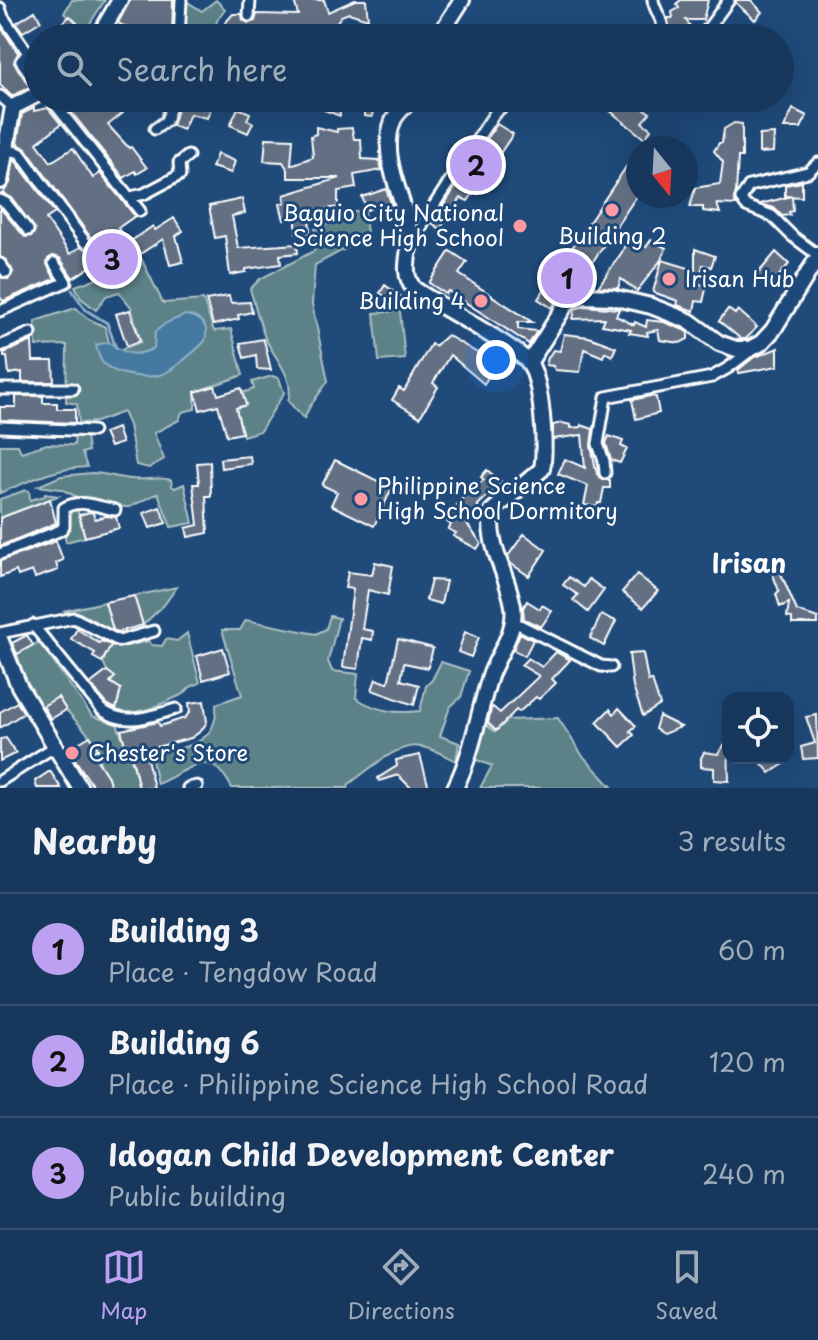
<!DOCTYPE html>
<meta charset="utf-8">
<style>
body{margin:0;font-family:"Playpen Sans",sans-serif;background:#244365;color:#f1f3f6}
.controls{position:absolute;right:24px;bottom:24px;display:grid;overflow:hidden;border-radius:16px;box-shadow:0 8px 32px #0002}
.controls button{width:72px;height:72px;display:grid;place-items:center;padding:0;border:0;border-bottom:2px solid #365272;background:#17385c;color:#f1f3f6;font:40px sans-serif}
.compass{position:absolute;left:626px;top:136px;width:72px;height:72px;border-radius:50%;background:#17385c;box-shadow:0 8px 32px #0002;rotate:162deg}
.you{position:absolute;left:496px;top:360px;width:28px;height:28px;margin:-20px;border:6px solid #fff;border-radius:50%;background:#1a73e8;box-shadow:0 0 0 12px #1a73e833}
.badge{display:grid;place-items:center;width:52px;height:52px;border-radius:50%;background:#bca0f2;color:#111;font-size:26px;font-weight:700}
.pin{position:absolute;translate:-50% -50%;border:4px solid #fff;box-shadow:0 2px 8px #0006}
.list{margin:0;padding:0;list-style:none}
h2{display:flex;justify-content:space-between;align-items:center;height:104px;margin:0;padding:0 32px;font-size:34px}
h2 small{font-size:26px;font-weight:400;color:#9eacbb}
.list li{display:grid;grid-template-columns:52px 1fr auto;gap:24px;align-items:center;box-sizing:border-box;height:112px;padding:0 32px;border-top:2px solid #365272}
.list b{display:block;font-size:30px;white-space:nowrap}
.list p{margin:0;font-size:26px;white-space:nowrap;color:#9eacbb}
.list em{font-size:26px;font-style:normal;color:#9eacbb}
.icon{flex:none;width:44px;height:44px;fill:none;stroke:currentColor;stroke-width:2;stroke-linecap:round;stroke-linejoin:round}
.map{position:relative;flex:none;width:818px;height:788px;overflow:hidden}
.search{position:absolute;background:#17385c;box-shadow:0 8px 32px #0002;left:24px;right:24px;top:24px;height:88px;display:flex;align-items:center;gap:20px;box-sizing:border-box;padding:0 28px;border-radius:44px;color:#9eacbb;font-size:30px}
.sheet{height:440px;background:#17385c}
nav{display:flex;justify-content:space-around;align-items:center;box-sizing:border-box;height:112px;border-top:2px solid #365272;background:#17385c;font-size:22px;color:#9eacbb}
nav a{display:grid;justify-items:center;gap:4px}
nav .on{color:#bca0f2}
.map>svg:first-child{display:block}
</style>
<div class="map">
<svg width="818" height="788" viewBox="0 0 818 788">
<rect width="100%" height="100%" fill="#1f4a7a"/>
<filter id="ink" filterUnits="userSpaceOnUse"><feTurbulence type="fractalNoise" baseFrequency=".0125" numOctaves="2"/><feDisplacementMap in="SourceGraphic" scale="16" xChannelSelector="R" yChannelSelector="G"/><feConvolveMatrix kernelMatrix="1 2 1 2 8 2 1 2 1" color-interpolation-filters="sRGB"/></filter>
<g filter="url(#ink)">
<path fill="#5b8288" stroke="#adc0c4" stroke-width="2" d="M72,0H105L85,31L64,13Z
M216,0L225,9C217,19 212,26 219,38H191L192,30L182,27L186,1L202,11Z
M364,211L368,240L356,243L315,265L312,304L328,381L309,408L304,419L288,401C296,379 274,357 265,338C259,322 255,305 250,289L260,279L314,251L315,229L332,222L334,214Z
M141,258L163,303L203,300L214,331L231,329L243,375L195,392V409L182,412L179,420L154,433L164,459L149,468L136,465L129,425L123,412L96,422L79,423L77,404L66,402L67,345L36,346L35,321L76,308L87,318L105,327L109,342L119,350L141,342L131,307L119,292L106,296L96,310L81,298L75,286L100,277Z
M400,311L405,359L379,361L374,313Z
M272,376L279,378L284,393L260,431L243,436L238,417L233,409L245,405L242,393L254,389L252,382Z
M75,434L86,435L88,451L82,453L87,467C55,468 29,481 0,493V445H18L21,452L47,444L74,445Z
M92,473C106,473 117,478 131,479C145,481 157,476 171,480L172,486L175,488L184,484L193,523L171,527L158,493L130,507H124L77,497L61,489L38,486L61,476Z
M26,490L29,491L30,500L45,496V494L58,496L0,518V499Z
M77,509L85,537L66,542L64,533L68,529L67,514L70,510Z
M177,587L164,605L143,625L134,596Z
M105,602L114,633L78,612L63,611Z
M330,616L339,618L328,661L332,671L358,674L356,698C377,711 396,714 420,711L426,686L432,680L441,662L469,671L461,697L450,707L440,736L459,743L456,761C442,754 423,743 408,747C387,752 366,772 349,784L348,788H232C209,744 190,771 157,784L151,755C183,747 219,746 216,704L242,695L222,630H240L246,620L316,634L326,629Z
M187,633L200,683L190,687L184,694L152,708L128,714L116,710L121,689L110,682L114,677L107,671L103,662L111,645L118,648L149,641L152,645L162,646L166,639L177,641Z
M39,642L92,716L117,724L133,765L139,788H111L100,764L98,749L90,736L66,710L58,697L39,708L26,684L17,654Z
M558,718L582,755L613,788H480L492,766L474,759L484,723L495,732L508,720Z"/>
<path fill="#4479a0" stroke="#8fafc6" stroke-width="2" d="M185,315C200,317 210,324 205,341C199,348 174,369 165,373C149,380 115,376 103,363C99,358 97,350 96,345L109,342C125,354 135,358 154,348L155,332L166,323Z"/>
<g fill="none" stroke-linecap="round" stroke-linejoin="round">
<path stroke="#8fafc6" stroke-width="3" d="M72,290L86,310L107,323L116,348"/>
</g>
<path fill="#647083" stroke="#fff" stroke-width="2" d="M130,0H173L172,38H146L118,23Z
M294,0H324L328,12L355,0H366L368,19L349,13L341,16L331,31L339,38H243L225,23L233,14H242L243,20L249,23L255,21L257,14L298,15Z
M681,0H708L703,20H686L690,26L669,34L668,18H673L672,12L679,8L676,4Z
M736,0H751L762,12L755,20L736,3Z
M35,11L41,21L23,32L16,23Z
M70,16L85,31L78,38H71L59,26Z
M0,26L18,53L14,63L30,87L12,96L0,85Z
M63,98H126L118,106L123,113L108,125L129,148L131,147L147,168L137,174L135,171L124,178L61,99Z
M181,98H215L207,118L190,114L183,130L172,126Z
M319,98H368L380,102L378,111L373,110L372,117L364,116V110L339,105L340,116L319,108Z
M594,98H628L650,113L642,122L651,129L645,139Z
M34,108V111L48,108L61,124L37,143L51,162L73,148L93,178L100,173L135,216L118,228L128,243L153,226L155,230L174,218L183,231L176,236L183,262L170,265L163,239L137,256L134,251L101,269L98,262L73,278L60,258L53,256L48,259L47,264L55,279L3,301L0,297V277L8,279L13,272L6,260L0,257V208L25,237L32,236L35,230L12,198L3,193L10,183L14,159L55,213L46,219L70,254L80,247L89,248L92,244L91,238L26,149L17,143L22,114Z
M238,108L250,113L247,120L253,123L248,133L230,125Z
M793,109L807,116L801,128H784Z
M734,123L742,124V157H738L736,192L734,198L736,205L717,204L720,213L703,211V207H690L695,188L720,184L723,162L714,151L719,143H722L724,129Z
M497,124L513,134L468,201L461,198L440,229L432,223Z
M316,127L337,132V129L352,128L354,139H361L362,159L379,160L382,170L354,175L356,188L338,191V207L309,212L310,233H296V217L284,220L280,204L285,202L284,195L340,178H288V170L283,162L264,161L266,138L293,139L291,165L313,157L311,136L316,134Z
M774,134L773,152L759,153V135Z
M638,149V194L575,288L560,295L552,308L538,299Z
M217,154L235,161L231,173L212,167Z
M802,182V197L785,196V185Z
M386,189L396,217L386,221L381,204L367,210L362,197Z
M792,196L793,211L789,212L790,215L782,216L774,208L760,204Z
M242,199L245,213L232,216L238,248L297,244L298,253L280,255L281,264L246,269V272L230,275L225,236L215,238L209,206Z
M628,238L646,247L651,240L666,248L661,260L637,291L621,279L618,288L598,287L622,252Z
M695,249L715,256L711,267L703,265L698,284L707,285L703,302L696,301L694,311L677,305L678,301L653,292L662,260L695,270Z
M450,251L467,262L459,274L532,322H518V329L537,331L529,344L448,291L446,294L429,283Z
M776,252L789,264L768,289L755,277Z
M385,285L403,298L398,305L380,293Z
M229,296L231,303L250,302L252,312L238,315L239,319L213,325L206,300Z
M585,306L619,309L616,316L634,325L635,322L646,327L647,320L664,322L684,330L688,333V339L680,343L660,340L658,330L647,332L648,336L629,333L631,330L602,325L605,318L573,319L575,309Z
M728,309L735,314L738,310L757,327L746,339H741L719,321Z
M130,310L140,341L127,346L116,314Z
M564,334L589,337L616,347L612,356L605,352L603,357L584,349L580,372L555,370L553,366L546,365L548,358L553,350L560,351Z
M447,335L496,364L484,384L450,355L433,383L438,387L420,417L392,400L399,388L404,391L431,344L435,346Z
M263,339L265,344L271,370L257,369L256,355L244,358L240,343Z
M32,341L33,361H53L54,382H22V372L9,374L7,357H4V353Z
M778,348V366L739,373L738,370L753,358Z
M215,386L218,395L241,388L246,405L236,408L242,433L227,436L218,405L200,410L195,392Z
M16,396H43V403H57V409H75V423L0,420V407H16Z
M650,396L656,397L659,413L636,419L632,400Z
M562,423L571,425V428L581,427V425L593,429L591,446L597,474L603,480H610V488H604L601,503H598L597,507L584,505L588,486L558,474L565,459L585,468L582,435L553,439V425Z
M117,428L122,443L110,447L104,433Z
M609,436L623,441L621,446L627,449L620,463L611,460L606,443Z
M250,456L251,464L221,468L220,459Z
M335,460L392,488L374,526L331,505L337,492L322,485Z
M210,462L211,496H206L208,533L188,537L186,528L198,525L193,484H199L197,463Z
M487,470L502,482L478,505V512L467,519L470,521L467,524L481,543L477,549L453,536L456,533L448,529L451,525L445,520L465,495L484,480L481,477Z
M50,499L56,523L0,546V518Z
M160,507L166,523L150,528L144,513Z
M90,512L93,513L95,519L106,516L116,517L119,528L85,537L79,515Z
M524,534L546,550L529,576L510,563L508,556Z
M56,541L63,560L56,563L58,570L35,578L32,571L18,576L16,571L0,577V561Z
M375,562L393,566L388,595L368,590L362,629L373,631L372,640L362,638L358,669L343,667L353,589L345,588L348,572L372,575Z
M779,569L797,611L818,618V624H792V618L787,617L789,603L780,607L776,594L779,591L772,572Z
M637,574L658,591L643,608L622,592Z
M569,577L584,587L589,579L604,590L588,612L573,600L578,595L563,585Z
M431,580L446,581L441,604L426,600Z
M134,596L143,625L118,632L113,630L105,602Z
M527,601L540,609L542,605L552,611L541,627L524,619L523,608Z
M601,615L616,621L604,646L590,638Z
M77,629L99,643L101,641L111,645L102,662L93,657L95,653L71,639Z
M465,632L479,637L471,657L458,652Z
M520,633L533,640L525,656L513,650Z
M27,635L33,645L17,654L12,643Z
M398,639L433,648L428,668L404,663L401,680L419,685L414,705L372,690L376,679L388,683Z
M223,648L230,672L203,680L197,656Z
M556,652L570,660L552,679L556,683L539,699L536,697L519,712L516,710L496,731L488,723L491,709L493,707L500,713L539,676L521,665L528,658L542,667Z
M643,653L648,681L652,680L660,705L643,716L633,687L629,654Z
M107,671L115,677L110,682L121,689L116,709L107,704L90,684Z
M58,697L66,710L51,719L43,706Z
M204,701L207,722L201,731L191,738L145,750L154,788H139L131,754L128,755L121,730L158,722L160,726L185,718L190,712L189,703Z
M17,702L24,713L0,728V712Z
M619,708L636,726L630,731L634,735L621,747L597,722L610,709L614,714Z
M817,715L818,758L803,759L801,747L815,743L806,717Z
M659,716L681,727L663,734L655,729Z
M90,736L98,749L92,752L108,777L111,788H94L68,749Z
M6,738L16,753L0,761V739Z
M728,740L729,781L714,780V768L701,767V758L704,752L718,754Z
M420,755L429,788H411L398,775L379,781L378,778L397,766L396,760Z
M757,758H780L784,764L770,773Z
M50,771L61,788H37L35,781Z"/>
<g fill="none" stroke-linecap="round" stroke-linejoin="round">
<defs>
<path id="street" d="M653,0C655,14 668,23 660,38
M0,8L3,17L28,53L21,61L38,86
M249,16L250,0
M179,38L181,0
M701,38L729,0
M0,96L13,107
M50,98L140,211
M155,129L166,121L174,98
M3,148L20,153L85,242
M818,163L808,172L749,186L741,199L746,206L772,216L792,236L815,253L818,252
M131,197L144,194L180,175L179,163L188,156
M0,200L6,203L28,230
M410,234L420,231L425,219L494,114L512,98
M0,264L6,272
M0,311L66,282L54,263
M0,346L31,333
M0,389H73
M0,427L93,431
M605,473L604,461L598,444L606,397L712,377L728,368L753,349
M0,554L61,530L64,526V508C79,498 99,507 115,510
M514,622L601,666L611,667
M33,625L102,710C126,727 150,716 176,709
M0,633L74,618L119,641L154,631
M0,781L54,747
M188,788L197,786"/>
<path id="secondary" d="M98,38L120,0
M442,38L443,30L462,0
M413,98C407,104 396,113 393,121C379,157 404,197 409,230C413,251 399,270 414,289C434,303 522,350 530,364C542,384 546,446 542,469L492,511C486,545 508,574 513,606C517,632 498,653 490,676C478,714 473,752 455,788
M0,181L13,107L38,94
M529,363L568,301L584,296L612,297L651,306L689,321L719,343L736,349H750L761,343L773,330L818,257
M0,639L19,686L80,788"/>
</defs>
<use href="#street" stroke="#fff" stroke-width="15"/>
<use href="#secondary" stroke="#fff" stroke-width="20"/>
<use href="#street" stroke="#1f4a7a" stroke-width="9"/>
<use href="#secondary" stroke="#1f4a7a" stroke-width="14"/>
</g>
</g>
<g fill="#ff9aa2" stroke="#1f4a7a" stroke-width="3">
<circle cx="612" cy="210" r="8"/>
<circle cx="520" cy="226" r="8"/>
<circle cx="669" cy="279" r="8"/>
<circle cx="481" cy="301" r="8"/>
<circle cx="361" cy="499" r="8"/>
<circle cx="72" cy="753" r="8"/>
</g>
<g text-anchor="middle" stroke-width="6" stroke-linejoin="round" paint-order="stroke">
<g font-size="22" fill="#fff" stroke="#1f4a7a" text-anchor="start">
<text x="504" y="221" text-anchor="end">Baguio City National<tspan x="504" dy="25">Science High School</tspan></text>
<text x="612" y="244" text-anchor="middle">Building 2</text>
<text x="685" y="287">Irisan Hub</text>
<text x="465" y="309" text-anchor="end">Building 4</text>
<text x="377" y="494">Philippine Science<tspan x="377" dy="25">High School Dormitory</tspan></text>
<text x="88" y="761">Chester's Store</text>
</g>
<g font-size="26" font-weight="bold" fill="#fff" stroke="#1f4a7a">
<text x="749" y="573">Irisan</text>
</g>
</g>
</svg>
<div class="controls">
<button><svg class="icon" aria-label="locate" viewBox="0 0 24 24"><circle cx="12" cy="12" r="6"/><path d="M12 2v4M12 18v4M2 12h4M18 12h4"/></svg></button>
</div>
<svg class="compass" viewBox="-18 -18 36 36"><path d="M0-13l5 13h-10z" fill="#e53935"/><path d="M0 13l5-13h-10z" fill="#9eacbb"/></svg>
<div class="you"></div>
<div class="pin badge" style="left:567px;top:278px">1</div>
<div class="pin badge" style="left:476px;top:165px">2</div>
<div class="pin badge" style="left:112px;top:259px">3</div>
<div class="search"><svg class="icon" aria-label="search" viewBox="0 0 24 24"><circle cx="10" cy="10" r="6"/><path d="M15 15l6 6"/></svg>Search here</div>
</div>
<section class="sheet">
<h2>Nearby<small>3 results</small></h2>
<ul class="list">
<li><span class="badge">1</span><div><b>Building 3</b><p>Place · Tengdow Road</p></div><em>60 m</em></li>
<li><span class="badge">2</span><div><b>Building 6</b><p>Place · Philippine Science High School Road</p></div><em>120 m</em></li>
<li><span class="badge">3</span><div><b>Idogan Child Development Center</b><p>Public building</p></div><em>240 m</em></li>
</ul>
</section>
<nav>
<a class="on"><svg class="icon" aria-label="map" viewBox="0 0 24 24"><path d="M3 6l6-2 6 2 6-2v14l-6 2-6-2-6 2zM9 4v14M15 6v14"/></svg>Map</a>
<a><svg class="icon" aria-label="directions" viewBox="0 0 24 24"><path d="M12 3l9 9-9 9-9-9zM9 14v-3h6M13 9l2 2-2 2"/></svg>Directions</a>
<a><svg class="icon" aria-label="saved" viewBox="0 0 24 24"><path d="M7 4h10v16l-5-4-5 4z"/></svg>Saved</a>
</nav>
